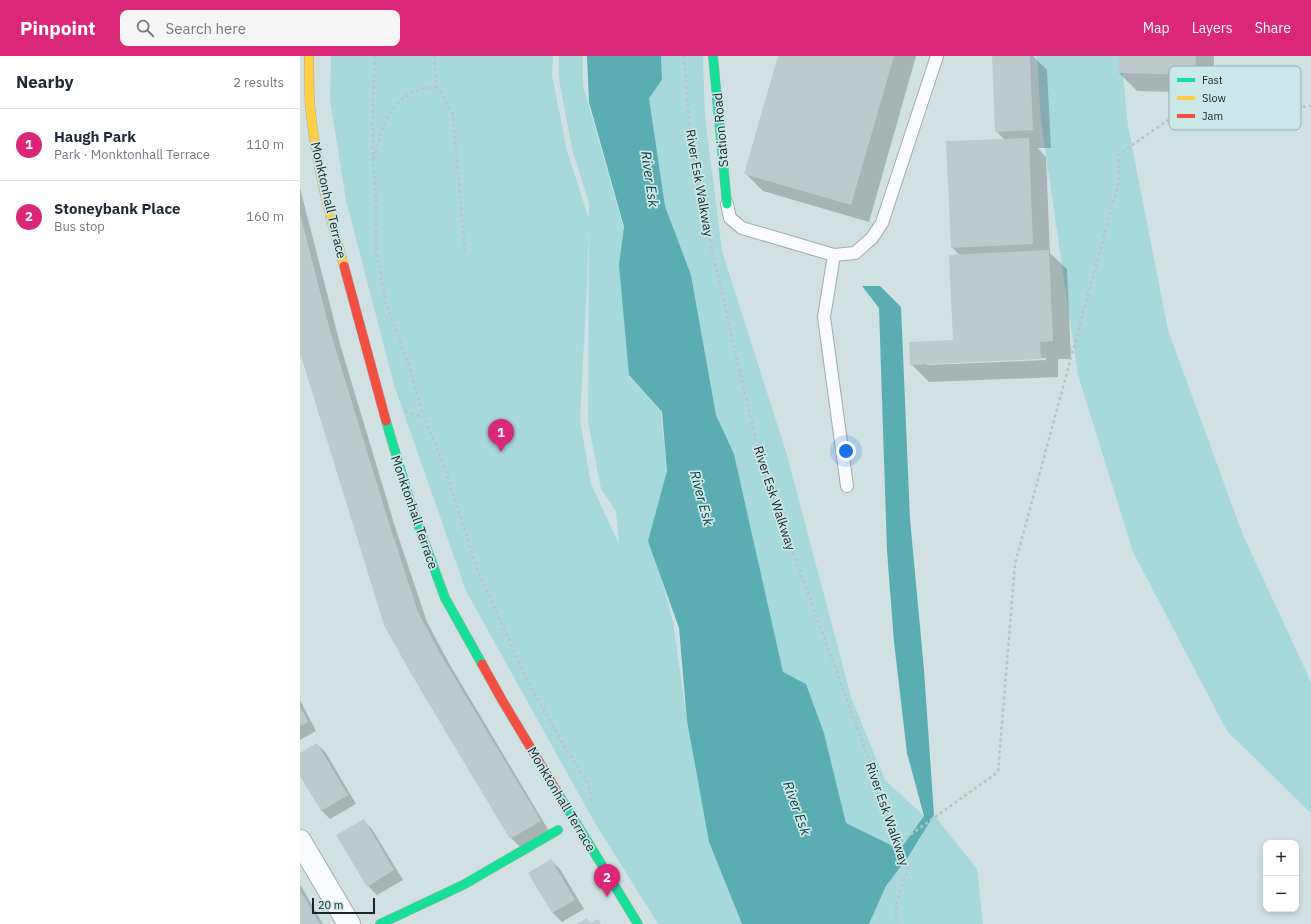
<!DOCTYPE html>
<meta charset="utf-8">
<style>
body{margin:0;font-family:"IBM Plex Sans",sans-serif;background:#f6f6f7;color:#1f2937}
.controls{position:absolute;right:12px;bottom:12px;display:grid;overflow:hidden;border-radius:8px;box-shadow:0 2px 6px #0003}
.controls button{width:36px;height:36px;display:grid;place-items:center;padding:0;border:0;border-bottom:1px solid #e0e1e3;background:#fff;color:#1f2937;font:20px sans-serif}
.scale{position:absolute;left:12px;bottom:10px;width:63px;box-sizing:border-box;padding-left:4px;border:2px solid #1b2526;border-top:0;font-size:11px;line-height:14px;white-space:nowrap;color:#1b2526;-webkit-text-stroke:3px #cbe7e8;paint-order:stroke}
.you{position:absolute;left:546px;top:395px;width:14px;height:14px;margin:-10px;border:3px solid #fff;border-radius:50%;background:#1a73e8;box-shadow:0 0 0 6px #1a73e833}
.badge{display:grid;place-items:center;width:26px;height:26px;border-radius:50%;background:#db2777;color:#fff;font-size:13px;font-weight:700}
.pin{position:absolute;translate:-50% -33px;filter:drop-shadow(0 1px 2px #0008)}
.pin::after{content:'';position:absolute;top:21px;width:14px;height:12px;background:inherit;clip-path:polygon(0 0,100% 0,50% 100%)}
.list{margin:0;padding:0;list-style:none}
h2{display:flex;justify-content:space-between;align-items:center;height:52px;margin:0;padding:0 16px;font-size:17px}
h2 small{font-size:13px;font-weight:400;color:#747a83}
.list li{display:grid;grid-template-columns:26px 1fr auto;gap:12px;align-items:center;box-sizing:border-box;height:72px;padding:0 16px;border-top:1px solid #e0e1e3}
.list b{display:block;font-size:15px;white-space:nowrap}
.list p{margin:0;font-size:13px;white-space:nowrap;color:#747a83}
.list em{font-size:13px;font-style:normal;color:#747a83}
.icon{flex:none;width:22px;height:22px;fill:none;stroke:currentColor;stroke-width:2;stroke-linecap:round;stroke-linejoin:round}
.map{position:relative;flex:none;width:1011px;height:868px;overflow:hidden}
header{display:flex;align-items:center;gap:24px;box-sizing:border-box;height:56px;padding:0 20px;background:#db2777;color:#fff}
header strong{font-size:19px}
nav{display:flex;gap:22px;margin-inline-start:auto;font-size:14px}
.search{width:280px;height:36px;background:#f6f6f7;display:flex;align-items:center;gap:10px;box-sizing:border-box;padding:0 14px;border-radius:8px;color:#747a83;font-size:15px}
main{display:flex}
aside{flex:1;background:#fff}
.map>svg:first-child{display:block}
</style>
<header>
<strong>Pinpoint</strong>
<div class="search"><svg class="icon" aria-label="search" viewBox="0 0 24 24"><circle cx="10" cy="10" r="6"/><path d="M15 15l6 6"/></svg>Search here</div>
<nav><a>Map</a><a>Layers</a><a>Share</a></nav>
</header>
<main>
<aside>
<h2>Nearby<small>2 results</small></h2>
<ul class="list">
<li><span class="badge">1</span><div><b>Haugh Park</b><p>Park · Monktonhall Terrace</p></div><em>110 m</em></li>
<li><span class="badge">2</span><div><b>Stoneybank Place</b><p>Bus stop</p></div><em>160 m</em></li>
</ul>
</aside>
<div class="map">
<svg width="1011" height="868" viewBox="0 0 1011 868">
<rect width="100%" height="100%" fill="#d1e1e2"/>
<path fill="#a7d9db" d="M31,0H253L252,19L267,95L289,163L287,232L280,364L291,428L319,488L316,455L301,433L288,365L289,147L272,93L259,23V0H283V29L326,181L329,320L361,356L367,418L350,483L373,565L387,665L409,786L442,868H358L292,762L166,535L94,329L46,144L30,44Z
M361,0H403L405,61L422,195L487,399L551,641L585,724L624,760L596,799L593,790L546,767L524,677L506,628L483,616L434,398L416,359L391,219L365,150L349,42L362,24Z
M737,0H821L828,70L868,274L943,479L1011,626V757L927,675L833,496L778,319L741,65Z
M634,759L677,813L683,868H569L586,830L608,801Z"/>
<path fill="#5aaeb2" d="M287,0H361L362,24L349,42L365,150L391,219L416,359L434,398L483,616L506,628L524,677L546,767L593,790L596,799L624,760L607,697L594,586L587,495L579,252L562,230H580L601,251L610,463L624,614L634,759L608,801L586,830L569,868H442L409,786L387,665L379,572L348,485L367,415L362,356L329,319L319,209L324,171L289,46Z"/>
<path fill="#0003" fill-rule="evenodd" d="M479,0H616L569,166L463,135L445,117Z
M693,0H733L747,14L751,92H738L746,101L750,197L767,213L771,303H758V321L629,326L611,308L654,285L659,199L652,191L705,84L696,75ZM746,302V304L627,309V307Z
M820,0H914L913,37L837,35L819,17Z
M0,132L40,288L96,474L127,566L150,609L249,775L220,791L211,782L0,293Z
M0,644L16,675L0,684Z
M17,688L26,697L56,748L30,763L21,754L0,718V698Z
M63,764L72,773L103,824L77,839L68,830Z
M251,804L260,813L284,853L262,866L253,857L229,817Z
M0,829L1,830L23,868H0Z"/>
<path fill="#bdcacb" d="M478,0H594L551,149L444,118Z
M692,0H730L733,74L695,76Z
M819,0H896L895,19L818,17Z
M729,82L733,188L651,192L646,85Z
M0,158L31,278L88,464L118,556L141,599L241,765L210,783L110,616L84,569L0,297Z
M749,194L753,285L740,286L741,303L610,309L609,286L653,284L649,199Z
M0,650L8,666L0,670Z
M17,687L48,739L21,755L0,720V697Z
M64,763L94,814L67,831L36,779Z
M251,803L275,844L252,857L228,817Z
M0,834L7,846L20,868H0Z
M287,862L290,867L298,863L301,868H277Z"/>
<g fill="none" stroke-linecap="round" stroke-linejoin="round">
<defs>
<path id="lane" d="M427,148L430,162L442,172L534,199L555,197L572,182L582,167L637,0
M534,199L524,261L547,430"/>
<path id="street" d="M0,785L49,868"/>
<path id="fast" d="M413,0L427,148
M86,365L112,452L145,542L182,608
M256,734L338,868
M80,868L163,829L258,774"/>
<path id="slow" d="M9,0C9,16 9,33 10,49C15,104 29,157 44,210"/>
<path id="jam" d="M44,210L86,365
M182,608L202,644L256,734"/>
</defs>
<use href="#lane" stroke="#a1adad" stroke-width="14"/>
<use href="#street" stroke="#a1adad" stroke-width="24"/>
<use href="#fast" stroke="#a1adad" stroke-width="10"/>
<use href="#slow" stroke="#a1adad" stroke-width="10"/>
<use href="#jam" stroke="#a1adad" stroke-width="10"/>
<path stroke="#bdc2c2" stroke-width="2.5" stroke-dasharray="3 3" stroke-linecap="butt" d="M75,0L73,45V106L76,142V194L86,247L109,310L124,361L144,410L176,510L224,618L263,688L288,727L292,742L291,747
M134,0L137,30L153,59L165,196
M384,0L391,90L411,190L462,411L586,751L596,789L609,811C602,830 593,848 597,868
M74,103C82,74 85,49 116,35C122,32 130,32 137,30
M105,355L123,361
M596,789L698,716L715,508L819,125L818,99L871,62L1011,50"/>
<use href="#lane" stroke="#f8fafb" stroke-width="12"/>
<use href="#street" stroke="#f8fafb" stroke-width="22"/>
<use href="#fast" stroke="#16e098" stroke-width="9"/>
<use href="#slow" stroke="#ffcf43" stroke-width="9"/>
<use href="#jam" stroke="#f24e42" stroke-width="9"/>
</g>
<g text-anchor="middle" stroke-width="3.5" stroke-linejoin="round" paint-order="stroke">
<g font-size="13" fill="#1b2526" stroke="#cbe7e8">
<text transform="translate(420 74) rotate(-95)" y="5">Station Road</text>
<text transform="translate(400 127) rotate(80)" y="5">River Esk Walkway</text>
<text transform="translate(29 144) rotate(77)" y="5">Monktonhall Terrace</text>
<text transform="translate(475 442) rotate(72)" y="5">River Esk Walkway</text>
<text transform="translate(115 456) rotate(71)" y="5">Monktonhall Terrace</text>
<text transform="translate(262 743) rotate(59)" y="5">Monktonhall Terrace</text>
<text transform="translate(588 758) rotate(71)" y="5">River Esk Walkway</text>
</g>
<g font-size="14" font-style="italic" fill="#104143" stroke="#cbe7e8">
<text transform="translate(350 123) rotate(82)" y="5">River Esk</text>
<text transform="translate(402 442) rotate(75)" y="5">River Esk</text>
<text transform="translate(497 752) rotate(70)" y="5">River Esk</text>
</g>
</g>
<rect x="869" y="10" width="132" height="64" rx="6" fill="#cbe7e8" stroke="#96adae" stroke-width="1"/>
<rect x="877" y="22" width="18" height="4" fill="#16e098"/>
<rect x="877" y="40" width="18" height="4" fill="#ffcf43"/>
<rect x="877" y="58" width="18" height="4" fill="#f24e42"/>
<g font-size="11" fill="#1b2526">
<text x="902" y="28">Fast</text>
<text x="902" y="46">Slow</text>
<text x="902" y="64">Jam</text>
</g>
</svg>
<div class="controls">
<button>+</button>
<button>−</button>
</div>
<div class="scale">20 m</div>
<div class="you"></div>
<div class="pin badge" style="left:201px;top:396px">1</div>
<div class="pin badge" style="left:307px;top:841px">2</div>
</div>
</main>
